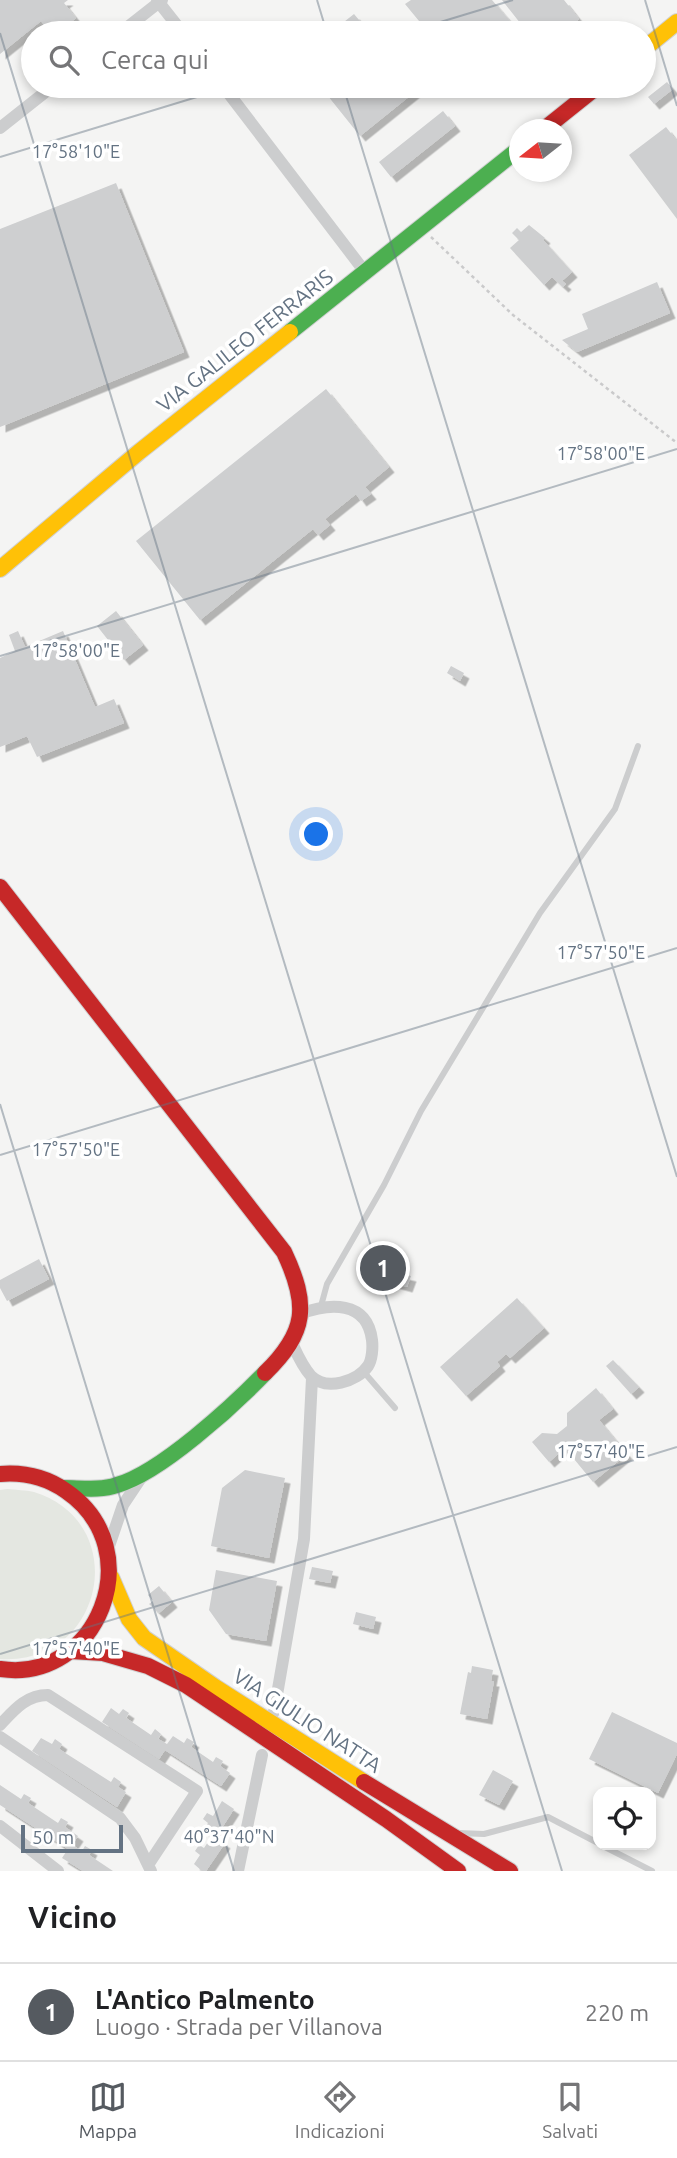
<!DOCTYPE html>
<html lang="it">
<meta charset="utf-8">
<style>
body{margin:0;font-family:Ubuntu,sans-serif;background:#f6f6f6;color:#202124}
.controls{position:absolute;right:21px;bottom:21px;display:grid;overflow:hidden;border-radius:14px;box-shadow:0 4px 10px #0003}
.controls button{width:63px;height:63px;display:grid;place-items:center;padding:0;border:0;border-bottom:2px solid #e0e0e0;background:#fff;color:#202124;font:35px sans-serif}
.compass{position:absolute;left:509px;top:119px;width:63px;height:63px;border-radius:50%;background:#fff;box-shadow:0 4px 10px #0003;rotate:253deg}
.scale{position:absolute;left:21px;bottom:18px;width:102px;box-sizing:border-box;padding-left:7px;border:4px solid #647383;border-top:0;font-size:19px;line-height:24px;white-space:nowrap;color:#647383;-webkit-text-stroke:5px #fff;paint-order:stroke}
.you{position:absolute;left:317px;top:835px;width:24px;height:24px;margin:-18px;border:5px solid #fff;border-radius:50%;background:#1a73e8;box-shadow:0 0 0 10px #1a73e833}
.badge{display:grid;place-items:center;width:46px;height:46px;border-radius:50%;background:#555a60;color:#fff;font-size:23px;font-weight:700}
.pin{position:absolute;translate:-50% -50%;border:4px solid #fff;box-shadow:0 2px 7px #0006}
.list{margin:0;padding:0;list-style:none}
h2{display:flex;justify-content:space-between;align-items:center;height:91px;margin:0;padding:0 28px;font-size:30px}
h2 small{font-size:23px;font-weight:400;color:#757577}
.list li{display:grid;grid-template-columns:46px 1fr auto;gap:21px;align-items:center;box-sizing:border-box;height:98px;padding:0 28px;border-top:2px solid #e0e0e0}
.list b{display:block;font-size:26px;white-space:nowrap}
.list p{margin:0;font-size:23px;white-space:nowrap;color:#757577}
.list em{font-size:23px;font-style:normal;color:#757577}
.icon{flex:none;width:38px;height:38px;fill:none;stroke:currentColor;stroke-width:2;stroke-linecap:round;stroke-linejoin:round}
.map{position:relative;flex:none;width:677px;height:1871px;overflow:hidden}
.search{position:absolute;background:#fff;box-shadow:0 4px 10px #0003;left:21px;right:21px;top:21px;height:77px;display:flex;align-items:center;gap:18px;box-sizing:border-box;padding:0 24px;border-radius:38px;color:#757577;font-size:26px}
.sheet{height:189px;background:#fff}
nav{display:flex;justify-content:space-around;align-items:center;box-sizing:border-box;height:98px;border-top:2px solid #e0e0e0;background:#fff;font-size:19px;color:#757577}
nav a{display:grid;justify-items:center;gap:4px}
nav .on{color:#555a60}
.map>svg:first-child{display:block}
</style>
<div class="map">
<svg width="677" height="1871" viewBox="0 0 677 1871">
<defs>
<filter id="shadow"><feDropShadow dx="5.5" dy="5.5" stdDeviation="0" flood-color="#0004"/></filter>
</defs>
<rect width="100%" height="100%" fill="#f4f4f3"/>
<path fill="#e4e7e1" d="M7,1489C16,1490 26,1490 34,1492C133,1523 104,1666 0,1659V1490Z"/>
<path fill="#cecfd0" filter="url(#shadow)" d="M0,0H68L64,3L76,18L63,29L58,24L49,31L41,21L0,54Z
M411,0H492L520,33H429L405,4Z
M502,0H564L579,19L567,30L570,33H528Z
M354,14L370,33H330Z
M667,82L673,89L654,104L648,97Z
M320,86H412L416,91L360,136Z
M443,111L455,126L391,177L379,162Z
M666,127L677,141V219L629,155Z
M116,183L184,352L0,427V229Z
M529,225L545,238L543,240L572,272L562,281L566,284L563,287L552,277L544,285L510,248L519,240L512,233L517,228L521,232Z
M657,282L670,313L577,352L562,340L588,329L582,314Z
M326,389L389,467L365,487L371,494L361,501L356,494L325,519L330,525L318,535L313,529L200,620L136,541Z
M116,611L143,645L124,660L97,626Z
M18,631L25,647L63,631L95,707L114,699L124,723L37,757L27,736L0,747V658L15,651L9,635Z
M451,666L464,673L460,681L447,673Z
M370,1254L401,1263L398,1273L411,1276L407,1287L364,1275Z
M39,1259L49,1279L7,1301L0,1288V1280Z
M517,1298L544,1328L510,1358L506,1354L497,1362L500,1366L466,1396L440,1367Z
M613,1360L639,1387L631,1394L606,1366Z
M596,1388L613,1409L599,1420L627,1454L593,1482L565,1448L549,1462L532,1442L542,1433L557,1434L567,1426V1413Z
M245,1470L285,1478L269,1558L211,1546L222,1488Z
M312,1567L333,1571L330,1583L309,1579Z
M216,1570L277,1581L266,1641L226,1634L209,1610Z
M159,1586L172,1602L159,1613L149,1604L153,1601L148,1595Z
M356,1612L376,1617L373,1629L353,1624Z
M472,1666L493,1670L491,1681H494L487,1719L460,1714L468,1672L471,1673Z
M111,1708L119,1714L123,1709L129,1713L126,1718L151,1735L155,1729L161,1734L158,1739L167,1744L173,1736L184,1743L187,1738L194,1742L191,1747L213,1762L216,1757L223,1761L220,1766L230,1773L221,1786L165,1750L159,1759L102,1722Z
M612,1712L677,1743V1754L658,1793L589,1759Z
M41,1738L52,1744L55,1739L62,1744L59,1749L111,1782L114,1777L121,1782L118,1787L126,1792L117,1807L32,1751Z
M493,1770L513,1781L499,1805L479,1795Z
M0,1785L21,1799L24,1794L31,1798L28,1803L58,1823L61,1818L68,1822L65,1827L78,1836L72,1845L82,1851L85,1846L92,1850L89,1855L113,1871H83L62,1858L68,1849L0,1805Z
M222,1801L234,1809L216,1837L225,1843L206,1871H202L194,1864L200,1855L195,1851L199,1845L204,1848L212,1836L203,1830L208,1823L203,1819L207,1813L213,1816Z"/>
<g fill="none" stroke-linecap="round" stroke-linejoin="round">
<defs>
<path id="fast" d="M290,332L520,148
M63,1488C81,1488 100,1491 117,1485C160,1473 233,1406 265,1373"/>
<path id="slow" d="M644,49L677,22
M0,569L139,452L290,332
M111,1577L129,1619L144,1638L215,1687L364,1782"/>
<path id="jam" d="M543,130L598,86
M0,887L284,1252C309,1305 307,1332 265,1373
M0,1474C24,1472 46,1477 66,1491C152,1550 97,1684 0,1669
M71,1651L103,1653L148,1666L186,1685L386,1819L458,1871
M364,1782L510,1871"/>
</defs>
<use href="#fast" stroke="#d0d1d2" stroke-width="18"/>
<use href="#slow" stroke="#d0d1d2" stroke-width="18"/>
<use href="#jam" stroke="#d0d1d2" stroke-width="18"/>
<path stroke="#cacacb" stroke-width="2.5" stroke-dasharray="3.5 3.5" stroke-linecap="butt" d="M431,237L513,315L677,443"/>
<path stroke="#cccdce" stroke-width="6" d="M321,1306L327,1284L384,1185L421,1111L540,913L615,809L638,746
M363,1371L395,1408
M458,1833L484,1834L548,1817L598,1843
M601,1845L652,1871"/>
<path stroke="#cccdce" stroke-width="12" d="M157,0L183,33
M120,33L162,0
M223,86L365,272
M0,128L53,86
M292,1343C297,1354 302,1366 311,1376C326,1391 357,1382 368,1366C372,1360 373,1348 372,1340C367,1300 329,1303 300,1314
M108,1549L123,1505L143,1475
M274,1712L304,1539L312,1378
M0,1725C14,1710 26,1695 48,1695L197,1791L148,1865
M0,1737L120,1818L135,1838L151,1871
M0,1826L58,1871
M238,1871L262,1755"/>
<use href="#fast" stroke="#4caf50" stroke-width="16"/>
<use href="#slow" stroke="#ffc107" stroke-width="16"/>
<use href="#jam" stroke="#c62828" stroke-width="16"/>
</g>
<path fill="none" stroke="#647383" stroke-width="2" stroke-opacity="0.45" d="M317,0L327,33M645,0L677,106M0,33L562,1871M404,33L513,0M343,86L677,1177M0,157L233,86M0,656L677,449M0,1104L234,1871M0,1155L677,948M0,1654L677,1447"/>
<g text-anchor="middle" stroke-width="7" stroke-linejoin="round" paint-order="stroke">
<g font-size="21" fill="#647383" stroke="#fff">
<text transform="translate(245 341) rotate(-38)" y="7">VIA GALILEO FERRARIS</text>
<text transform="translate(307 1721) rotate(33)" y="7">VIA GIULIO NATTA</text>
</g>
</g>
<g font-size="18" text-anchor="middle" fill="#647383" stroke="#fff" stroke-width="7" stroke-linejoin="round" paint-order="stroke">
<text x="76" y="158">17°58'10"E</text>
<text x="601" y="460">17°58'00"E</text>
<text x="76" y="657">17°58'00"E</text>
<text x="601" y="959">17°57'50"E</text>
<text x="76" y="1156">17°57'50"E</text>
<text x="601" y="1458">17°57'40"E</text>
<text x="76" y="1655">17°57'40"E</text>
<text x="229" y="1843">40°37'40"N</text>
</g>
</svg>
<div class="controls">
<button><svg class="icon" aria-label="locate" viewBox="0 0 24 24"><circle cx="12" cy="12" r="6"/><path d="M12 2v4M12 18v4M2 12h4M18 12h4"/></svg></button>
</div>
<svg class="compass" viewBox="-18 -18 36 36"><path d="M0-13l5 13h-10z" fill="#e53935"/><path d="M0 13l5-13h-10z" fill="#757577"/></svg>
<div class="scale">50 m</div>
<div class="you"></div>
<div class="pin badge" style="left:383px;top:1268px">1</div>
<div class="search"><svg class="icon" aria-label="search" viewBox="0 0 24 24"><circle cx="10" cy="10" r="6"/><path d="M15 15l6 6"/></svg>Cerca qui</div>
</div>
<section class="sheet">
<h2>Vicino<small></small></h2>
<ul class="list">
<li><span class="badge">1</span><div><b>L'Antico Palmento</b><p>Luogo · Strada per Villanova</p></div><em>220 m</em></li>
</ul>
</section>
<nav>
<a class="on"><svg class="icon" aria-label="map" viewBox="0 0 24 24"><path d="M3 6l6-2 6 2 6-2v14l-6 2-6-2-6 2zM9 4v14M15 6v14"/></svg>Mappa</a>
<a><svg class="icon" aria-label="directions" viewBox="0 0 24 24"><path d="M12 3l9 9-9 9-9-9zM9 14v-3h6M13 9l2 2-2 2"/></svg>Indicazioni</a>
<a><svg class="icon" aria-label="saved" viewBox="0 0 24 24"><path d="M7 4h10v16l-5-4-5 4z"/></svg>Salvati</a>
</nav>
